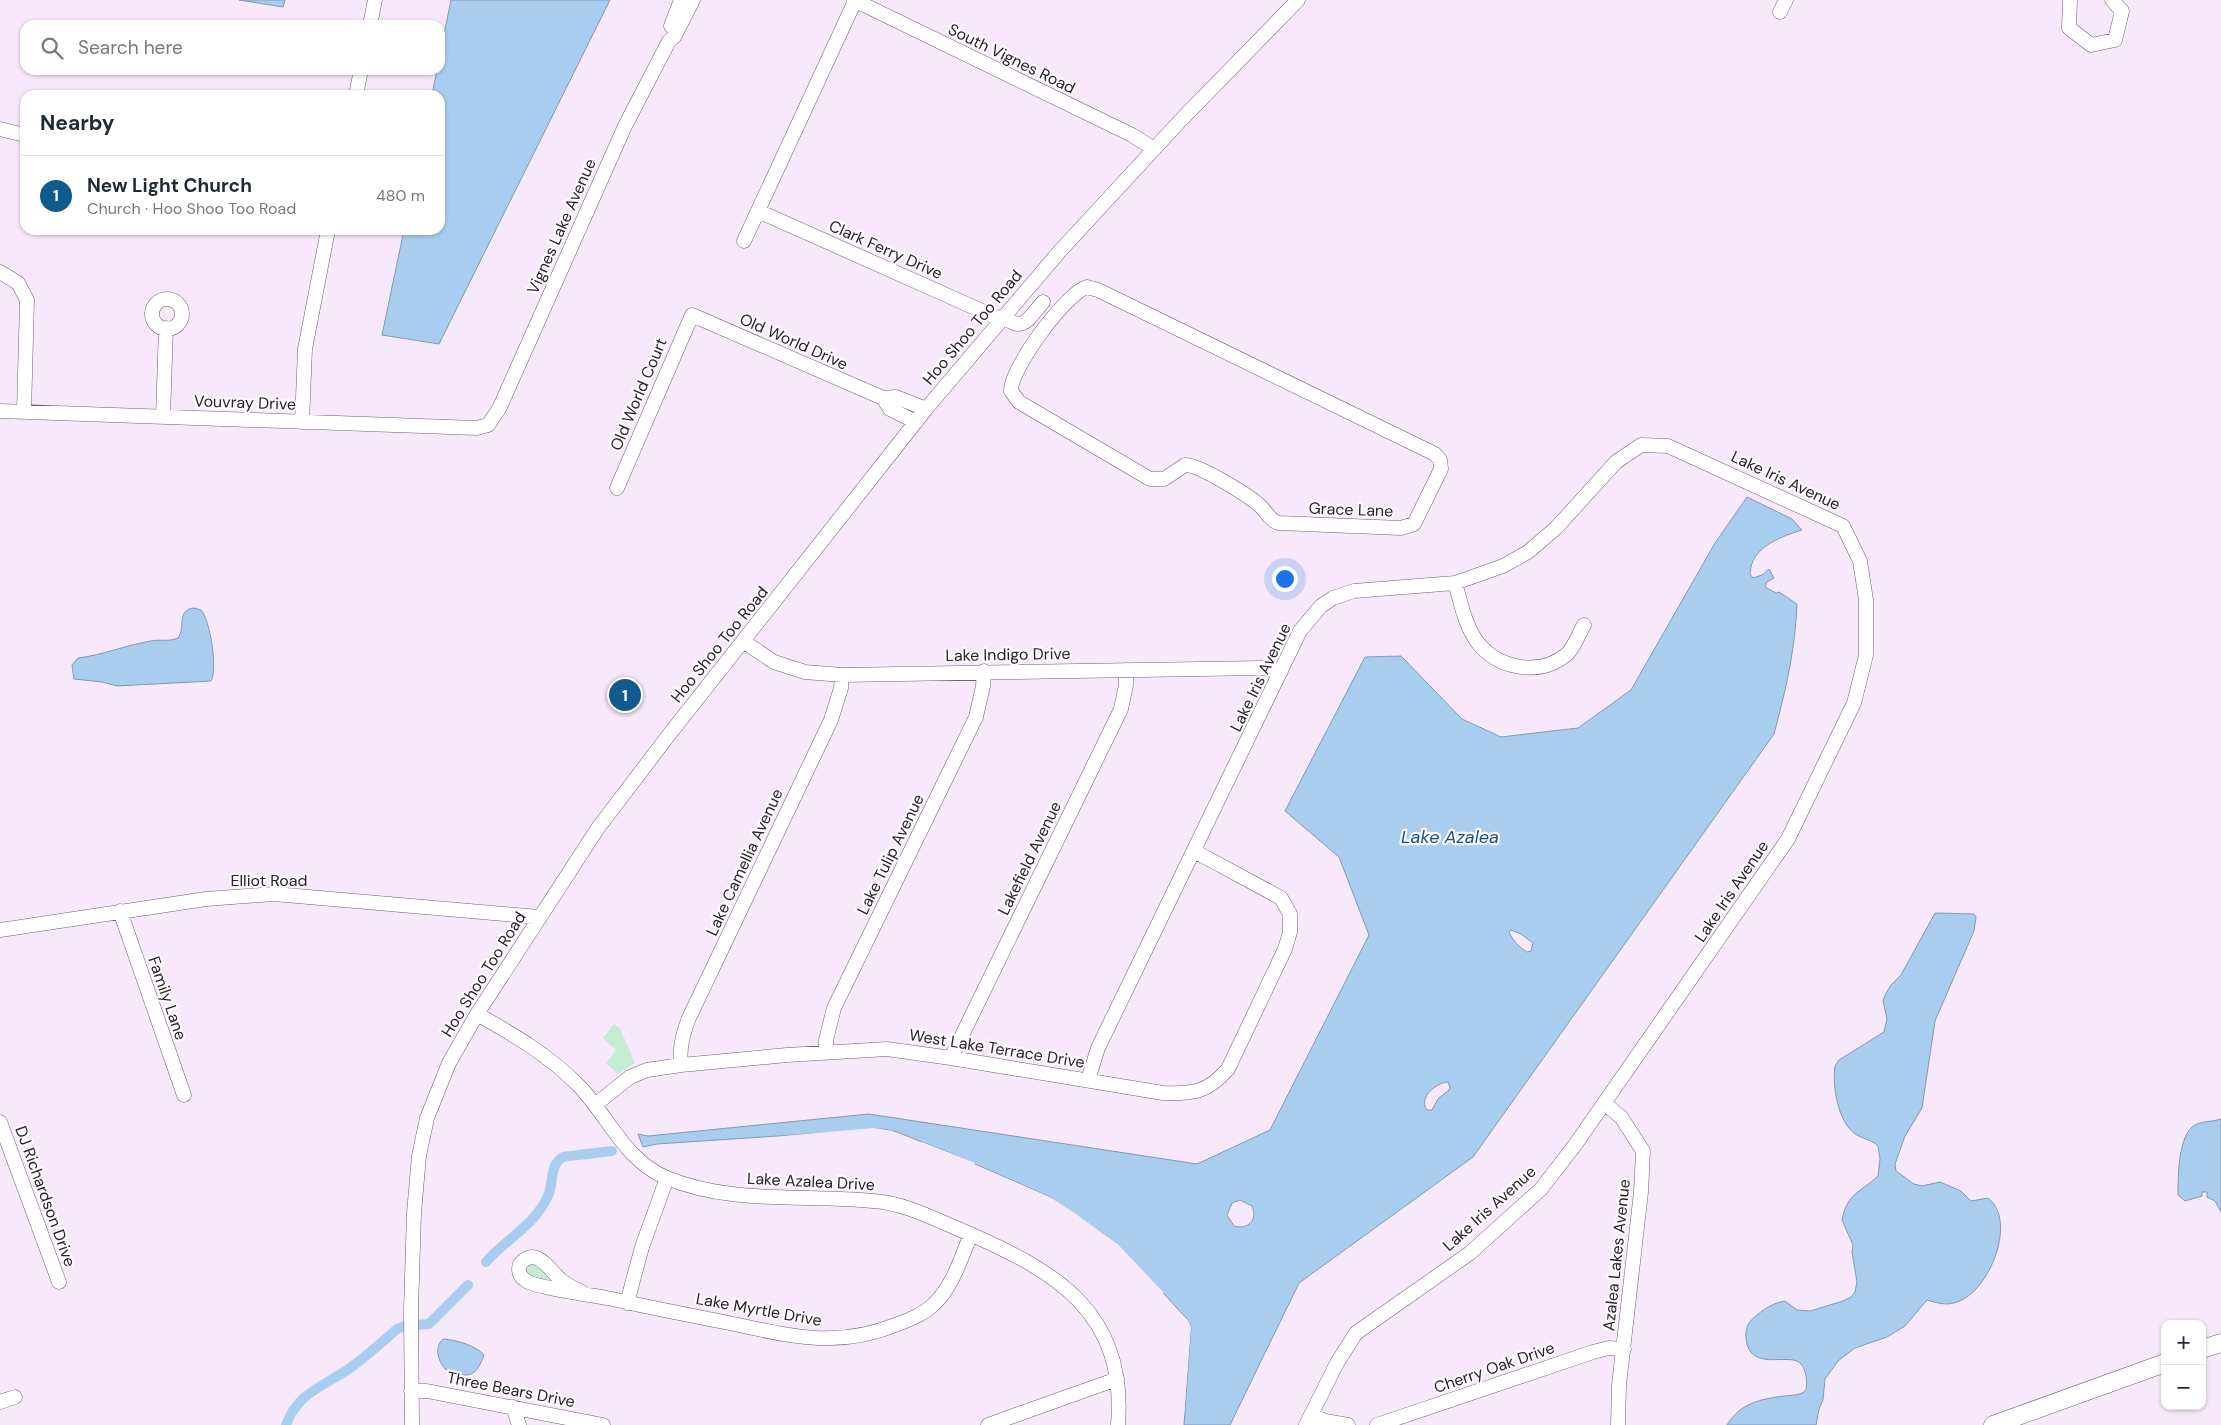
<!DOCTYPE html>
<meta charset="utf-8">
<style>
body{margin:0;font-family:"DM Sans",sans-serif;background:#f6f6f7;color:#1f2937}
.controls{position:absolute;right:15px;bottom:15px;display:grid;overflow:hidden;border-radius:10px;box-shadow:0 1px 4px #0004}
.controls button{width:45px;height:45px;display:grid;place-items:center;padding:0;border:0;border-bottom:1px solid #e0e1e3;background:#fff;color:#1f2937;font:25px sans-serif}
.you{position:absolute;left:1284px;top:578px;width:18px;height:18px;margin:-12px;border:4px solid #fff;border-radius:50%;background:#1a73e8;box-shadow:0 0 0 8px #1a73e833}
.badge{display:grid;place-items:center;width:32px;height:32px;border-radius:50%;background:#115a8e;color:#fff;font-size:16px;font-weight:700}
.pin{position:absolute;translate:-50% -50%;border:2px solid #fff;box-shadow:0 1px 5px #0006}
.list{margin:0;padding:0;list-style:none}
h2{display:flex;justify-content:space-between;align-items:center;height:65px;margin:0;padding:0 20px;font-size:21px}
h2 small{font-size:16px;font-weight:400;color:#747a83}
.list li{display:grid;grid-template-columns:32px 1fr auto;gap:15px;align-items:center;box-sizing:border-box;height:80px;padding:0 20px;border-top:1px solid #e0e1e3}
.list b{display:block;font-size:19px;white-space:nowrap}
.list p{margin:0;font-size:16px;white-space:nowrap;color:#747a83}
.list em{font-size:16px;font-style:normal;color:#747a83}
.icon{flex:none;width:28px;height:28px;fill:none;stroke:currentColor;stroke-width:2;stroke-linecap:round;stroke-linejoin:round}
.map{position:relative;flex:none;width:2221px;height:1425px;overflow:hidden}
.search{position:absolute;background:#fff;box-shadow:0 1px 4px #0004;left:20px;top:20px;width:425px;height:55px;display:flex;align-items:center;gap:12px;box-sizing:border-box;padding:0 18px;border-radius:15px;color:#747a83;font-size:19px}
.panel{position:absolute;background:#fff;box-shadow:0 1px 4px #0004;left:20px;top:90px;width:425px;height:145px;border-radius:15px}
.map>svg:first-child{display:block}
</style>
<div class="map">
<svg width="2221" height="1425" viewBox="0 0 2221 1425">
<rect width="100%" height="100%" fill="#f8e8fb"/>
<path fill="#c6ebd3" d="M614,1024L620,1028L635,1063L618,1074L606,1063L616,1050L603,1038Z
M534,1262L549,1276L548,1280L526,1274L525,1266Z"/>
<path fill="#a8cdef" stroke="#8199b3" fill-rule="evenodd" d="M239,0H285L283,7Z
M451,0H610L439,344L382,335L404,230H440V95H432L437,70H440V54Z
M1747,497L1792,519L1802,530C1780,537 1751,547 1750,574L1753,578L1762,575L1769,569L1774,578L1767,582L1765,587L1776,593L1779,592L1797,604C1795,651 1786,689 1774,734L1473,1157L1299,1283L1230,1425H1184L1191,1327L1187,1319L1119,1245L1052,1198L1041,1193L950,1153L897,1132L884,1129L657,1144L643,1147L638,1134L648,1136L869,1114L1197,1164L1270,1130L1369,935L1339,857L1285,811L1365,657L1401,656L1462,719L1501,737L1578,728L1631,690L1715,543ZM1511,930L1521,934L1533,943L1531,951L1527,952C1519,947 1513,941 1509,932ZM1448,1082L1450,1087L1449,1090L1438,1099L1432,1110H1427C1418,1097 1436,1083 1448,1082ZM1240,1200L1252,1206C1258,1220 1248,1230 1234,1226L1227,1215L1232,1203Z
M194,608L201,610C210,619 218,670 211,681L117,686L102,682L74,679L72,665L78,658C103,655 126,645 151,641C160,639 169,642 178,638C186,627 176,610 194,608Z
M1935,913L1974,914L1976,917L1974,931L1935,1021L1922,1108L1905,1136L1895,1164L1896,1171L1914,1184L1922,1186L1940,1182L1961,1191L1971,1201L1988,1198C2018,1221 1989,1292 1957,1302C1947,1306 1937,1303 1927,1300L1905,1326L1887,1337L1855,1348L1838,1361L1825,1379L1823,1400L1819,1409L1816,1425H1727C1740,1403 1761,1399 1784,1396C1792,1395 1800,1396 1806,1390C1807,1382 1807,1371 1801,1364C1790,1351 1749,1374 1746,1338C1745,1327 1749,1321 1757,1315C1765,1308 1774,1303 1785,1301L1797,1310L1810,1311L1843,1301L1851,1297L1855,1292L1857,1282L1852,1252L1853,1245L1842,1220C1847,1193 1861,1192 1878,1176L1880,1159L1878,1146C1872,1140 1864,1139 1857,1135C1838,1124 1832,1086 1835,1066L1839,1060L1884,1032L1887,1019L1883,1001L1886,993L1891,985L1901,975Z
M2221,1119V1212L2215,1201L2207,1197V1192H2202V1196L2185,1201L2178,1195C2178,1178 2178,1134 2195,1125C2202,1121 2212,1122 2221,1119Z
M443,1339C456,1340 475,1345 484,1355C476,1378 467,1379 445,1369C438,1360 434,1348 443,1339Z"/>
<path fill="#f8e8fb" d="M873,1128L893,1131L892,1133L874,1131L782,1138L783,1136Z
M922,1142L975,1163L974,1167L921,1144Z
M978,1166L1052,1198L1076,1214L1119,1245L1164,1293L1162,1294L1116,1246L1051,1199L977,1168Z
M1185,1319H1187L1191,1327L1184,1416H1182L1184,1386L1189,1327Z"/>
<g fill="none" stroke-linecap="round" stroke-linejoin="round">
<path stroke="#a8cdef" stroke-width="10" d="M486,1262C506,1239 535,1225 548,1196C554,1183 549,1165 563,1157C566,1156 604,1152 612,1151
M286,1425C298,1392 323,1387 350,1368C367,1356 382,1342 397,1329L404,1326L429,1324L468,1285"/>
<defs>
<path id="minor" d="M854,0L1132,135L1154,149
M2070,0L2069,28L2091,45L2115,40L2122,11L2112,0
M1780,12L1786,0
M370,25L375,0
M671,26L681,0
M356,95L361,70
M0,129L25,135
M758,211L1000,319
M744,241L855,1
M0,272L18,283L27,300L24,412
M1087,287L1098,290L1435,454L1440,460L1441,469L1414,524L1401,528L1278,523C1268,519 1266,510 1258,504C1246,494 1198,464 1185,465L1164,479H1150L1019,402L1011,391C1010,369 1066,293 1087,287Z
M152 314a15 15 0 1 1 30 0a15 15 0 1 1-30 0Z
M1003,316C1023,334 1029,318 1043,302
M883,398L890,409L916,422
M0,411L477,428L488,425L499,409L625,126L669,41L674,37L693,0
M163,417L166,328
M302,422L305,349L328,230
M617,488L692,315L883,398L896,397L926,409
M1455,583C1461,603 1465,626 1478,643C1499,669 1540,677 1567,654C1574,648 1579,633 1584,625
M743,641L774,662L805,672L842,675L1262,668L1281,671
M120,911L184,1095
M0,930L206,899L274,894L539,917
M477,1014C514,1035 550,1056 579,1086C609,1117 625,1161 667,1178C733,1205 804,1194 873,1201C905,1203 934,1219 963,1231C1056,1271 1127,1312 1118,1425
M826,1051V1040L834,1008L976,717L983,686L984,671
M951,1058L1121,709L1126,685V670
M681,1065C679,1048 683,1035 688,1020L831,720L841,688L842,675
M1088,1080L1098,1048L1300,631L1321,606L1333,598L1354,591L1455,583L1503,566L1528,552L1556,528L1616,462L1641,445L1668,446L1843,526L1860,561L1866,600V655L1854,703L1788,839L1575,1145L1541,1189L1470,1253L1356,1333L1337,1363L1306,1425
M1604,1103L1621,1117L1643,1151L1641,1192L1619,1385L1618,1425
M595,1105L630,1077L647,1070L681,1065L787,1055L887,1049L951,1058L1163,1093C1193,1094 1207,1093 1228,1069L1285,949L1290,932V914L1281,898L1194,851
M0,1122L59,1282
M582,1292C575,1289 567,1285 561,1280C550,1271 537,1245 520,1264C518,1270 519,1276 525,1280C534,1288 600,1296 617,1300C652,1308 688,1315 724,1322C788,1335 834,1350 898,1324C911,1319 924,1314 934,1304C953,1286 961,1258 971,1234
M627,1303L642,1247L667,1178
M411,1391H427L603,1425
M0,1402L15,1397
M513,1407L519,1425
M1311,1415L1325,1421L1348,1425
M412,1425L411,1310L414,1213L419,1156L427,1118L449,1063L477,1014L598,828L668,736L926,409L1059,252L1180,121L1298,0
M988,1425L1117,1379
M1377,1425L1593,1352L1609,1348L1624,1349"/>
<path id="major" d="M2202,1349L2221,1343
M1993,1425L2165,1363"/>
</defs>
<use href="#minor" stroke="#6d5f70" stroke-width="15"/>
<use href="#major" stroke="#6d5f70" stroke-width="19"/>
<use href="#minor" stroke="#fff" stroke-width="14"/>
<use href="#major" stroke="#fff" stroke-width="18"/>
</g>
<g text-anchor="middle" stroke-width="4.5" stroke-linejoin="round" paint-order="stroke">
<g font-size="16" fill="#272128" stroke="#fdfafe">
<text transform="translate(1012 58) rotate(26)" y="6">South Vignes Road</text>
<text transform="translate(561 226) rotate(-66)" y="6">Vignes Lake Avenue</text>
<text transform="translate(886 249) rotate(24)" y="6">Clark Ferry Drive</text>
<text transform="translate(972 327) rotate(-50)" y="6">Hoo Shoo Too Road</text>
<text transform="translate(794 341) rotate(24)" y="6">Old World Drive</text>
<text transform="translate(638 394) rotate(-67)" y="6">Old World Court</text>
<text transform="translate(245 402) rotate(2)" y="6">Vouvray Drive</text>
<text transform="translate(1786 480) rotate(25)" y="6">Lake Iris Avenue</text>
<text transform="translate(1351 509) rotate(2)" y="6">Grace Lane</text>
<text transform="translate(719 644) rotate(-51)" y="6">Hoo Shoo Too Road</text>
<text transform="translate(1008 654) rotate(-1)" y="6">Lake Indigo Drive</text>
<text transform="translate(1260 677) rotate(-64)" y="6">Lake Iris Avenue</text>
<text transform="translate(890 854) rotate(-64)" y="6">Lake Tulip Avenue</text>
<text transform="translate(1029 858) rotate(-64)" y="6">Lakefield Avenue</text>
<text transform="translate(744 862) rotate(-65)" y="6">Lake Camellia Avenue</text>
<text x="269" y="886">Elliot Road</text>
<text transform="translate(1731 891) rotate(-56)" y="6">Lake Iris Avenue</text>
<text transform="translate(483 974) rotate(-58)" y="6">Hoo Shoo Too Road</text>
<text transform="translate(168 998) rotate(71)" y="6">Family Lane</text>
<text transform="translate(997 1048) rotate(9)" y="6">West Lake Terrace Drive</text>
<text transform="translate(811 1181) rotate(3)" y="6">Lake Azalea Drive</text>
<text transform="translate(46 1196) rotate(70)" y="6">DJ Richardson Drive</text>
<text transform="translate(1489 1208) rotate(-42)" y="6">Lake Iris Avenue</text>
<text transform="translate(1616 1255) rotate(-84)" y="6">Azalea Lakes Avenue</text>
<text transform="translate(759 1309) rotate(10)" y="6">Lake Myrtle Drive</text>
<text transform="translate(1494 1367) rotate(-19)" y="6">Cherry Oak Drive</text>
<text transform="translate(511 1389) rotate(11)" y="6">Three Bears Drive</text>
</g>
<g font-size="18" font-style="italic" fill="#1a517d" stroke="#fdfafe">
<text x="1450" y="843">Lake Azalea</text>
</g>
</g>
</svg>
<div class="controls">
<button>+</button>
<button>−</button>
</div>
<div class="you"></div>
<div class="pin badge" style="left:625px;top:695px">1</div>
<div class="search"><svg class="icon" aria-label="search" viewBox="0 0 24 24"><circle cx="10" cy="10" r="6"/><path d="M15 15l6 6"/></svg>Search here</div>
<section class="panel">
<h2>Nearby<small></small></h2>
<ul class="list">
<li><span class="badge">1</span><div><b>New Light Church</b><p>Church · Hoo Shoo Too Road</p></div><em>480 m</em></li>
</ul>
</section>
</div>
